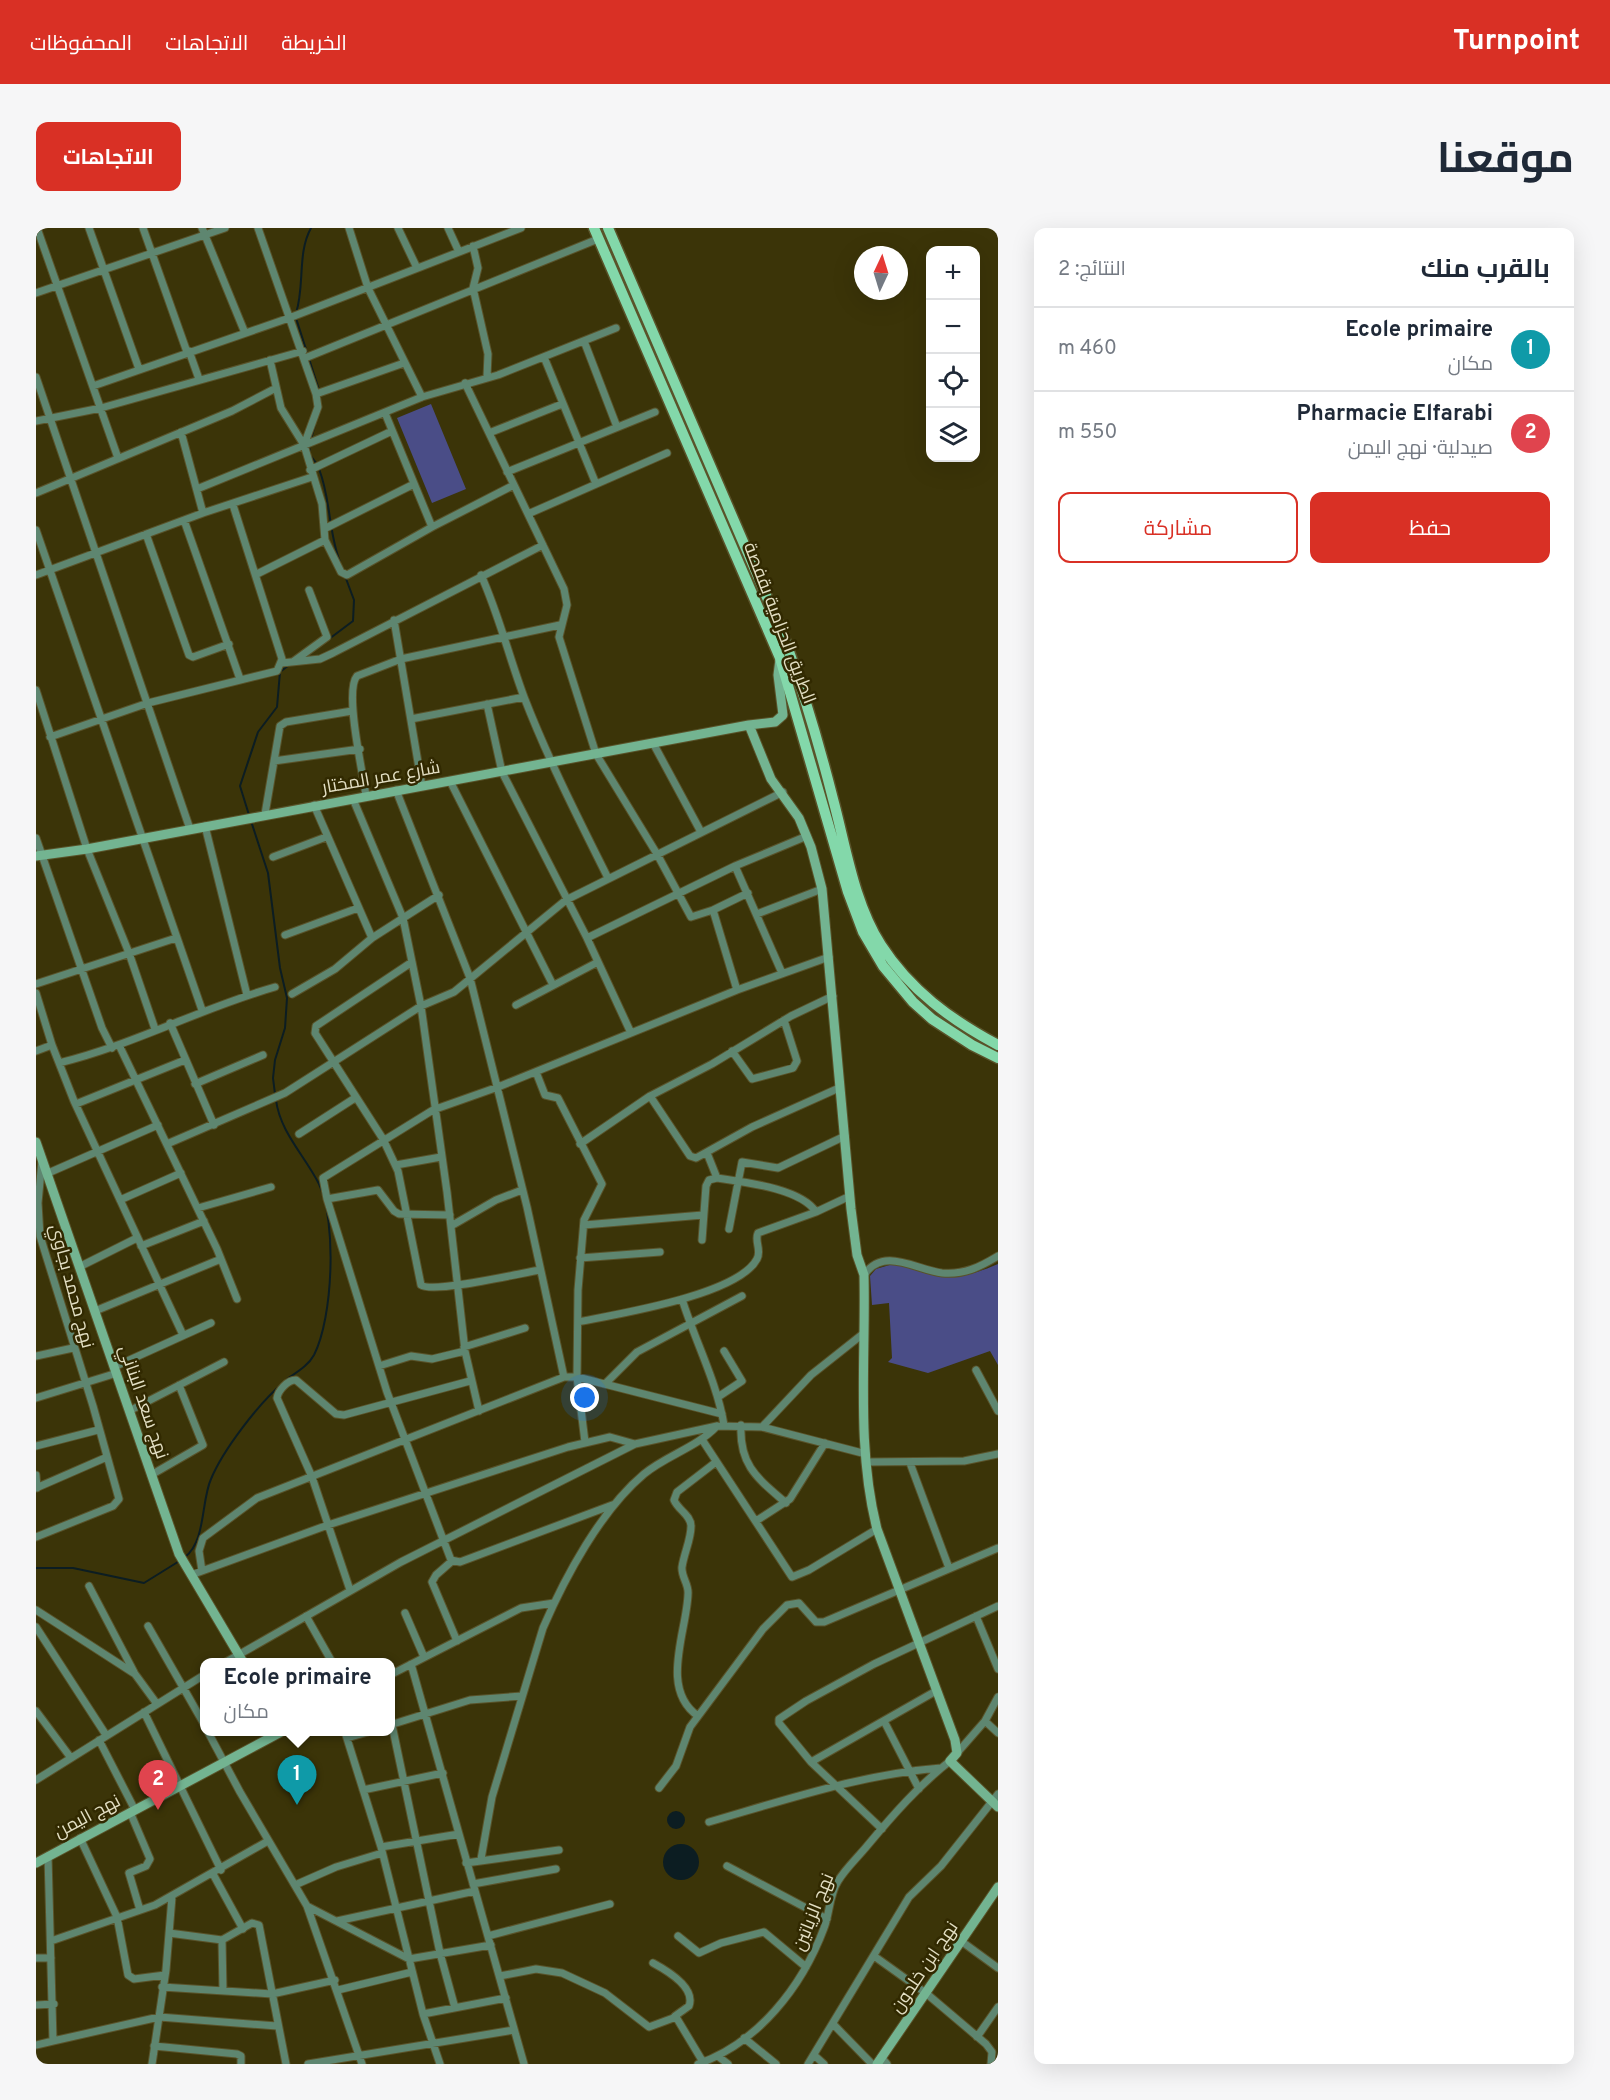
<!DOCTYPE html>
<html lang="ar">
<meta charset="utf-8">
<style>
body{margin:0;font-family:Overpass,Cairo,sans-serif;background:#f6f6f7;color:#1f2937;direction:rtl}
.controls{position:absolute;right:18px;top:18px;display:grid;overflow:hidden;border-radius:12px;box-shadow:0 6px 24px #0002}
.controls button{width:54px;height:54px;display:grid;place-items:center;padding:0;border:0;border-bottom:2px solid #e0e1e3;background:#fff;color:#1f2937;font:30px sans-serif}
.compass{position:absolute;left:818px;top:18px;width:54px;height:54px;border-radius:50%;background:#fff;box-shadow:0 6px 24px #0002;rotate:4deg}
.you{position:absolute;left:549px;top:1170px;width:21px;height:21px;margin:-15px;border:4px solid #fff;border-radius:50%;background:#1a73e8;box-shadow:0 0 0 9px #1a73e833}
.badge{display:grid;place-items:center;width:39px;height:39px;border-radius:50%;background:#d93025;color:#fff;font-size:20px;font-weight:700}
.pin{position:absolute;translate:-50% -50px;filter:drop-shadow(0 2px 3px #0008)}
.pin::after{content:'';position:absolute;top:32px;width:21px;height:18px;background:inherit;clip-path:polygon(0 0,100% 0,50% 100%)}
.popup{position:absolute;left:164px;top:1430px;width:195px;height:78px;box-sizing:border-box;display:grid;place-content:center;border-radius:12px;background:#fff;filter:drop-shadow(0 2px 4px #0005);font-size:20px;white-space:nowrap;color:#747a83}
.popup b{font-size:22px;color:#1f2937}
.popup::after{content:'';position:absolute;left:50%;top:100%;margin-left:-12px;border:12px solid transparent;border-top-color:#fff}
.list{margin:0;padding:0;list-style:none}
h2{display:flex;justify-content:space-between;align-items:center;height:78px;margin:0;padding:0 24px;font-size:26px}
h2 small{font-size:20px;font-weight:400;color:#747a83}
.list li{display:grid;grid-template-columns:39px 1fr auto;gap:18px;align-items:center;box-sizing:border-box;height:84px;padding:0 24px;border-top:2px solid #e0e1e3}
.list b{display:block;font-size:22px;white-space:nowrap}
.list p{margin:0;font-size:20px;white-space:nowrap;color:#747a83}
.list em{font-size:20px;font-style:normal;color:#747a83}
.actions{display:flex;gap:12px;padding:18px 24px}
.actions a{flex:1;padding:14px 0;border:2px solid #d93025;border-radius:12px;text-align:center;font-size:21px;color:#d93025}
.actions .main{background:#d93025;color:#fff}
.icon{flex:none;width:33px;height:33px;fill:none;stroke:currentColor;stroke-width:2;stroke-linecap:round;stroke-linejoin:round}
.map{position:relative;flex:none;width:962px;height:1836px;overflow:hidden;direction:ltr;border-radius:12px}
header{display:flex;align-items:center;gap:36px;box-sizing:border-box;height:84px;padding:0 30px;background:#d93025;color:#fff}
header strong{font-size:28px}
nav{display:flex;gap:33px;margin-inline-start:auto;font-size:21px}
.intro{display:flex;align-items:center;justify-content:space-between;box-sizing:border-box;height:144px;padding:0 36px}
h1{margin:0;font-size:42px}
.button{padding:15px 27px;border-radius:12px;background:#d93025;color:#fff;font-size:21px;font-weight:700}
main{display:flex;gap:36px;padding:0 36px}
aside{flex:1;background:#fff;border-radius:12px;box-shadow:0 6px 24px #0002}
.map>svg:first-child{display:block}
</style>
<header>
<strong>Turnpoint</strong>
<nav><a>الخريطة</a><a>الاتجاهات</a><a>المحفوظات</a></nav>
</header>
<div class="intro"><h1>موقعنا</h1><a class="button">الاتجاهات</a></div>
<main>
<aside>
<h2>بالقرب منك<small>النتائج: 2</small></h2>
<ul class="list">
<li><span class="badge" style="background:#0f9aa8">1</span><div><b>Ecole primaire</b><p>مكان</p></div><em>460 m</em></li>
<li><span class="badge" style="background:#e0444e">2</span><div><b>Pharmacie Elfarabi</b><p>صيدلية · نهج اليمن</p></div><em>550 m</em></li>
</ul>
<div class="actions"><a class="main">حفظ</a><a>مشاركة</a></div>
</aside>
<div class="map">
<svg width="962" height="1836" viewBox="0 0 962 1836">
<rect width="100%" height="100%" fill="#3b3408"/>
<path fill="#4a4d87" d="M395,176L430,261L396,275L361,190Z
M857,1036C869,1038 878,1042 889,1045C916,1052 937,1047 962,1036V1137L954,1123L892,1145L852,1134L856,1130L853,1075L836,1077L834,1048L840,1041Z"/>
<path fill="#0c1d22" d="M631 1592a9 9 0 1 1 18 0a9 9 0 1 1-18 0Z
M627 1634a18 18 0 1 1 36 0a18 18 0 1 1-36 0Z"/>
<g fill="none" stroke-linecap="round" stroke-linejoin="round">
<path stroke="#0c1d22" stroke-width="2" d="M260,85C269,58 261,25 275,0
M260,90L283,162
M275,211L279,197
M273,217L274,227L281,236
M283,241C295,271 292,303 304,334
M293,411L317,393L318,372L309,348
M213,587L204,558L222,504L241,479L244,444L253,437
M215,593L232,645L244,740L251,770L249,800L239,832L237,850L239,866
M240,872C244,904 269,928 283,956C301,994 297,1090 278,1127C272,1138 261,1144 251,1151
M149,1329C170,1313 165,1273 175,1251C187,1222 223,1175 247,1155
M0,1340H37L108,1355L145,1332"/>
<defs>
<path id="street" d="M1,0L82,230
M53,0L103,141
M107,0L151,124
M166,0L209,105
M313,0L332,60L386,169
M362,0L381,40
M412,0L423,24
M437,18L442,40L437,60L452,126L451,149
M0,65L189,0
M548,113L581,199
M153,123L163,151
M508,129L560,256
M269,130L562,11
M234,132L245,180L268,217
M0,149L154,601
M429,155L528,361L531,377L523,409L560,526L621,626L655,689L677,682L712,665
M57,158L253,90L485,0
M280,166L368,135
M349,185L396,299L478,257
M0,193L65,180L267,123
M145,204L167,285
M453,205L526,176
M274,242L356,203
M471,244L619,184
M161,261L386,169L462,147L580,100
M0,265L196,183L240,160
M492,286L631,225
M148,292L204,451
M290,300L378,256
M0,302L166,782
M110,306L153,427L157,429L193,416
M289,312L305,344L311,347L396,299
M221,346L289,312L286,276L268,217L282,179L280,166L222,0
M0,347L167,285L276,249
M445,347C463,387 473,429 488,469C512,531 542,590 572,650
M358,392L386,558
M258,433L291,409L273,362
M246,435L284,431L297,425L507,317
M0,462L51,621L93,725L119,801
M451,476L466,544L551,710L595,805
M375,491L488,469
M14,509L112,475L241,443L246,431L197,277
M617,515L665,604
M238,533L324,521
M414,553L517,757
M360,562L434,750L491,979L528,1149
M330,568C327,545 308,463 321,448L365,431L524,397
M317,571L367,690L385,778L411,964L429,1123L443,1183
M278,577L336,710
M229,586L244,498L250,494L316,483
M169,598L211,767
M0,610L66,800L76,820
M237,629L290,609
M699,638L746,745
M677,682L701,762
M721,686L786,661
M249,707L322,680
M551,710L699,638L771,608
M376,734L280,798L279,805L347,911L362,943L385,1057C397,1066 485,1045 504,1042
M0,756L140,710
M0,765L16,817L38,873L147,1107
M256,766L299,741L336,710L403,667
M480,777L562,734
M134,795L178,897
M83,817L181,1021L201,1071
M0,823L16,817
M696,823L716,851L757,840L761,833L748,792
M23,835C97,817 165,780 239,759
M500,844L509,867L522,870L566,956L548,992L542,1062L541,1149L549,1214
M159,856L227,827
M614,868L654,928L660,930L716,899L803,860
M40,876L149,832
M263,906L319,870
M131,916L249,865L385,778L418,764L530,672L747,564
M544,916L614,868L676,836L755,788L797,768
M360,937L405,929
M10,946L122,897
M681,950C707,954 765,960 780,984L814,968
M291,971L342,962L358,983L363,986L414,987
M84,972L145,945
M162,980L235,959
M548,997L667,987
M415,998L460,972L486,962
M693,1001L706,934L742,940L809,908
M666,1012L670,958L673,952L681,950L671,925
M105,1018L168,993
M544,1030L624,1024
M43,1039L101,1010
M828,1047C848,1018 880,1042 906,1045C928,1047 944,1039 962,1028
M646,1071C659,1113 681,1154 688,1197
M59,1083L185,1031
M542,1094C582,1086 702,1067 721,1031C726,1022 718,1013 722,1005L780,984
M428,1119L489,1100
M0,1128L37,1120
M343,1138L375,1128L396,1131L429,1123
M78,1139L175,1095
M940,1142L962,1183
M569,1156L601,1124L706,1068
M682,1169L706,1153L688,1123
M0,1170L81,1145
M93,1183L188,1134
M705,1197C703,1237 721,1250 750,1275
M726,1199L775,1147L828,1105
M667,1213L756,1349L773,1342L841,1301
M0,1218L62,1202
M831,1234L928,1233L962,1226
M874,1235L913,1340
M0,1247L1,1260
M115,1247L167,1217L143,1157
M0,1260L71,1229
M579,1276L424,1334L415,1332L351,1164L291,971L287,950L397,882L462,859L701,762L793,729
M720,1293L754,1271L789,1215
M0,1309L77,1278L83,1271L57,1178L4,1008L2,975L6,932
M416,1333L400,1347L396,1354L421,1413
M166,1343L163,1323L167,1310L221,1270L528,1149H541L686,1186
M155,1347L292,1297L532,1219L574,1209L599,1216
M53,1358L98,1444
M314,1362L276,1249L241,1170C242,1163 251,1152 260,1152L300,1186L308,1187L434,1153
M0,1382L99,1446L121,1476
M369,1385L388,1429
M270,1388L296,1434
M940,1388L962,1441
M112,1398L168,1496
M0,1399L70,1507
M190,1434L365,1334L599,1216L681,1198L726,1199L830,1226
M375,1436L488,1836
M354,1447L485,1380L518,1375
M0,1483L35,1530
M108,1484L185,1642
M662,1488C623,1461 651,1403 652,1366C653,1356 645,1349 646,1339C648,1325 655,1312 655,1298C655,1287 642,1282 638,1272L641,1264L680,1234
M848,1493L883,1561
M949,1493L962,1505
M354,1497L434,1472L486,1468
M356,1497L404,1725L419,1780
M172,1504L204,1564L271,1678L326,1836
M309,1504L345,1619L387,1786L404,1836
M311,1510L332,1504
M63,1512L99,1582
M921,1525L949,1493L962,1469
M775,1534L900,1463
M0,1552L168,1447
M623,1560L640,1538L654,1499L727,1401L751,1377L763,1375L780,1394H788L962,1320
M327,1562L407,1545
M94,1584L114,1631L110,1638L93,1645L104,1682
M673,1594C749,1572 826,1546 905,1540
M846,1601L775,1534L743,1495V1491L770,1473L838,1436L962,1378
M44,1610L81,1689L92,1747L98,1751L129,1747
M345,1619L423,1606
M445,1631L456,1569L507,1400C529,1349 565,1282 608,1246C631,1227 660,1220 681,1198
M430,1635L523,1622
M691,1638L791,1691
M177,1646L207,1701
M437,1656L520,1641
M259,1657L300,1639L346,1625
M271,1678L373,1731L455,1717
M301,1693L439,1663
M133,1705L186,1712L216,1695L223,1697L250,1836
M452,1708L574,1676
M642,1708L663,1725L685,1715L728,1704L770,1739
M186,1712L187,1763
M15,1713L119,1677L232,1613
M925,1713L962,1740
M838,1728L891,1766L950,1816L956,1824L955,1836
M0,1730H15
M617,1735C630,1742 660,1759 653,1778L639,1788
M464,1748L500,1741L526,1745L569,1765L613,1799L640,1789L667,1834
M126,1759L236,1766L299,1752
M302,1762L376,1744
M0,1777L18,1776
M387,1786L470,1770
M797,1796L836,1836
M941,1809L962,1779
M708,1810L740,1836
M17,1813L123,1789L241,1798
M0,1817L17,1813L12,1628
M118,1818L201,1826L205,1828V1836
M778,1827L788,1836
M683,1829L692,1836
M845,1829L851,1836
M116,1836L130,1742L136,1669
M272,1836L478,1802
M662,1836C722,1815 766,1759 788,1700C794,1685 793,1667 802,1653C810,1640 822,1629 831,1618C856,1588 883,1557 914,1533
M772,1836L873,1669L905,1638L962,1566"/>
<path id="secondary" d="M713,497L739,494L747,487L742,447L744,431
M0,628L51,621L713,497L735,551L763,590L775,619L786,661L815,981L821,1027L828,1047C830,1131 820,1219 841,1301L919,1512L921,1525L914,1533L962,1579
M0,914L143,1326L207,1434
M0,1635L245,1504
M841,1836L962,1659"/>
<path id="primary" d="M558,0L744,430L812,664L827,704L847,738L877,774L896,791L936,817L962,830
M572,0L748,409C767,462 783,516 797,571C810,619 818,675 845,717C874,762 915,792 962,817"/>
</defs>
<use href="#street" stroke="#59532a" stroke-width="9"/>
<use href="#secondary" stroke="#59532a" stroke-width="11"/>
<use href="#primary" stroke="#59532a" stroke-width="13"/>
<use href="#street" stroke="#5e8670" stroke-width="7"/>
<use href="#secondary" stroke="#73b491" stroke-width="9"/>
<use href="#primary" stroke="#83d8aa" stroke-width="10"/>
</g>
<g text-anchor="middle" stroke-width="5" stroke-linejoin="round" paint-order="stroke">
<g font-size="18" fill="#e3dfc3" stroke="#312900">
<text transform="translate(744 395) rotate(69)" y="6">الطريق الحزامية بقفصة</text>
<text transform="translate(345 549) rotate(-10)" y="6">شارع عمر المختار</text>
<text transform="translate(36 1058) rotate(75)" y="6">نهج محمد بجاوي</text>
<text transform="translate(108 1174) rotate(71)" y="6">نهج سعد البناني</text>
<text transform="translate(51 1588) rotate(-28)" y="6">نهج اليمن</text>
<text transform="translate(777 1684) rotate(-68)" y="6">نهج الزياتين</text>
<text transform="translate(888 1739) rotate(-56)" y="6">نهج ابن خلدون</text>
</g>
</g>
</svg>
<div class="controls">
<button>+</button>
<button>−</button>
<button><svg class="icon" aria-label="locate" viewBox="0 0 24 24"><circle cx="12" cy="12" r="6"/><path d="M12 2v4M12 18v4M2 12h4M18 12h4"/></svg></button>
<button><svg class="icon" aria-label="layers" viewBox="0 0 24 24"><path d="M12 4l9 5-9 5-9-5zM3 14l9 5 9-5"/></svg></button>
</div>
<svg class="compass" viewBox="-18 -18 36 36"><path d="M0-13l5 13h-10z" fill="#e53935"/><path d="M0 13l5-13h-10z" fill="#747a83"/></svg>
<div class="you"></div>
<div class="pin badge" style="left:261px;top:1577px;background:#0f9aa8">1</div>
<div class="popup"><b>Ecole primaire</b>مكان</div>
<div class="pin badge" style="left:122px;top:1582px;background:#e0444e">2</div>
</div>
</main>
